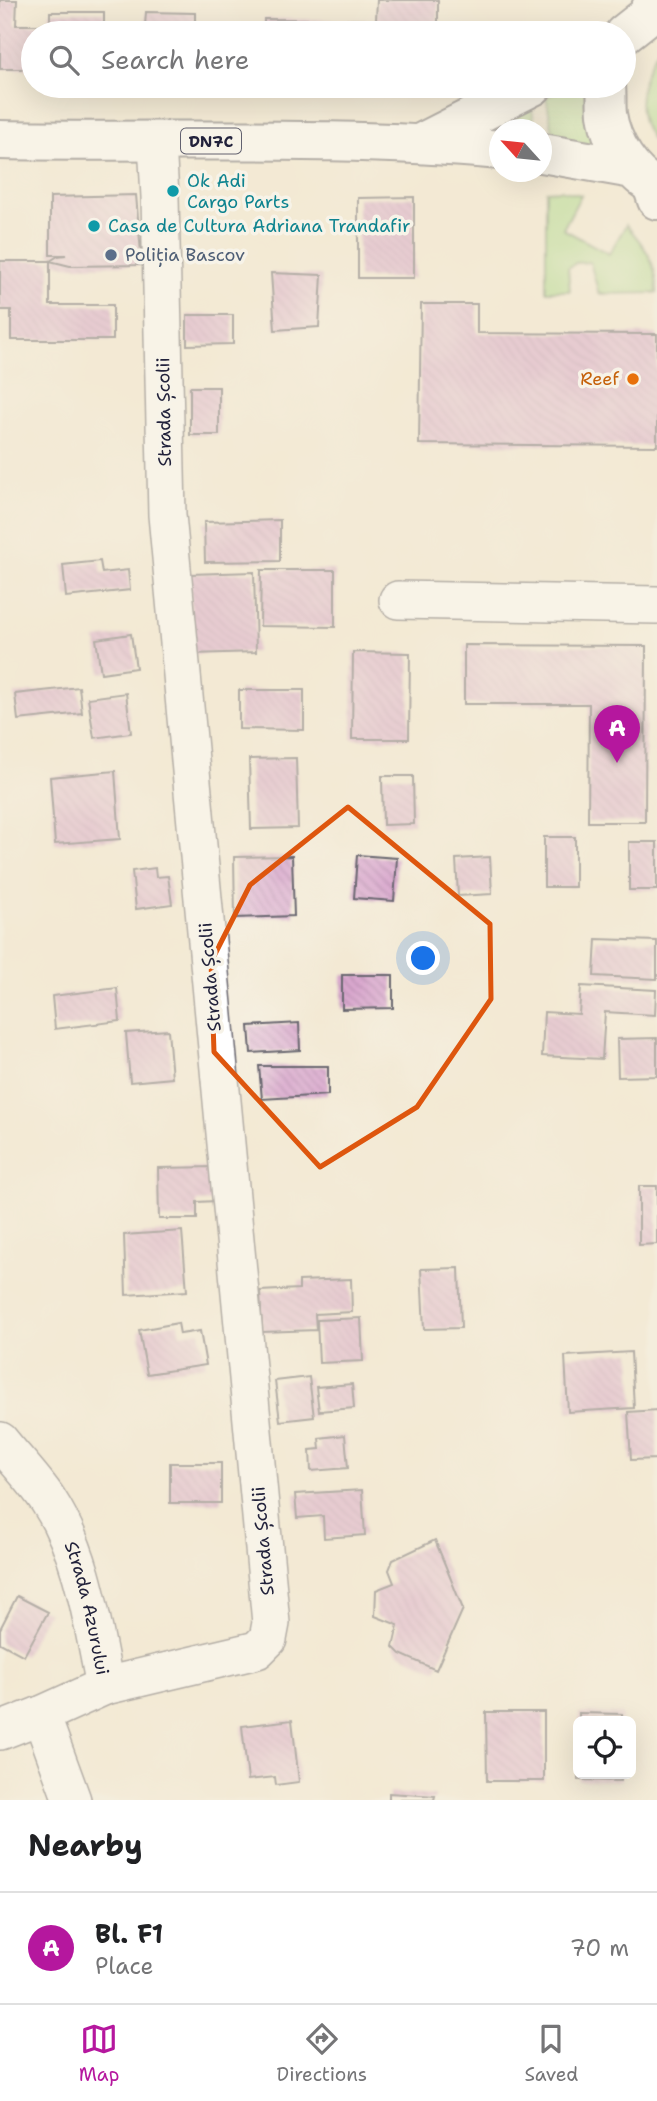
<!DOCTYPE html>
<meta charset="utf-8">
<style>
body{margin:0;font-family:"Shantell Sans",sans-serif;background:#f6f6f6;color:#202124}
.controls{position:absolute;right:21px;bottom:21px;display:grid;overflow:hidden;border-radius:10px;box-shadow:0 7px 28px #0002}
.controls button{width:63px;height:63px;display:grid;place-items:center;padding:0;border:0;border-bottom:2px solid #e0e0e0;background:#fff;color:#202124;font:35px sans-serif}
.compass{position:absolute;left:489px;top:119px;width:63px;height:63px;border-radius:50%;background:#fff;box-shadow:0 7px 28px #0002;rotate:297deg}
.you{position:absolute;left:424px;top:959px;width:24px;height:24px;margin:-18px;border:5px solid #fff;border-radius:50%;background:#1a73e8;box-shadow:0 0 0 10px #1a73e833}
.badge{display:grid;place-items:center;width:46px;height:46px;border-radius:50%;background:#b5179e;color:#fff;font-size:23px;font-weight:700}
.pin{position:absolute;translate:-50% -58px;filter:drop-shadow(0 2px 4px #0008)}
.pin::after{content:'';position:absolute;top:37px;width:24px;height:21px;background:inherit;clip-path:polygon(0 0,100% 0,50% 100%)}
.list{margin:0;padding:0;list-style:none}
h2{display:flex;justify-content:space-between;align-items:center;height:91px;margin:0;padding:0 28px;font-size:30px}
h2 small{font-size:23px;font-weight:400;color:#757577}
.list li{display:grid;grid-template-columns:46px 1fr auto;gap:21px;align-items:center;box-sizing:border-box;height:112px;padding:0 28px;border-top:2px solid #e0e0e0}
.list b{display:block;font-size:26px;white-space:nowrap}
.list p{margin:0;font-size:23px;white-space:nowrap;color:#757577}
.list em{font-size:23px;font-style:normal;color:#757577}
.icon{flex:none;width:38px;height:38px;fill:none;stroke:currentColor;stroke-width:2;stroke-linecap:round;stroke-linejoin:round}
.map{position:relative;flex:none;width:657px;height:1800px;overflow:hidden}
.search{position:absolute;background:#fff;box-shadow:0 7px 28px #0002;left:21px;right:21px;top:21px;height:77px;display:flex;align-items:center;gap:18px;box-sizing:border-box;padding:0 24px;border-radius:38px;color:#757577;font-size:26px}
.sheet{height:203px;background:#fff}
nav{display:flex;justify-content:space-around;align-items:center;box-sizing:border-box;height:98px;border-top:2px solid #e0e0e0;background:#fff;font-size:19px;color:#757577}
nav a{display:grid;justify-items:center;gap:4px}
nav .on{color:#b5179e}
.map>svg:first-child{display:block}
</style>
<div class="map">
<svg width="657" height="1800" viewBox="0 0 657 1800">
<defs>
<pattern id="building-back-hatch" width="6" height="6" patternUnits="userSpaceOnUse" patternTransform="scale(1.75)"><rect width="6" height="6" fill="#d9a7ce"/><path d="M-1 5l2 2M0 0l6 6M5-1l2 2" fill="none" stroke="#ba8fb2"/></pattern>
</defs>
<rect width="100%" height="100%" fill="#f7f3e8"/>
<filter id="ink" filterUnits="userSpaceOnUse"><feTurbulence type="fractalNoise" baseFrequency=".0143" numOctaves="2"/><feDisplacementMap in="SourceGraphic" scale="14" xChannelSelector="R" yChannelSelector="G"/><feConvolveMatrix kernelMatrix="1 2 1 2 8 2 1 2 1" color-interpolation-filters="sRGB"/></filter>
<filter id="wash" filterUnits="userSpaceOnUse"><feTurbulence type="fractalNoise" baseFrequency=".00686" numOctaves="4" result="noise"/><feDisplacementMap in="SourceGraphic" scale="28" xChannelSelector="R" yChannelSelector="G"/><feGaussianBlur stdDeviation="1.57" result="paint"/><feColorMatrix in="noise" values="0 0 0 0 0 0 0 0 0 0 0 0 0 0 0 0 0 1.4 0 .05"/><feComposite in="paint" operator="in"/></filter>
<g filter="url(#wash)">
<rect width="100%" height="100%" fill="#f3e9d4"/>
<path fill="#a8d886" stroke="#657d60" stroke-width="2" d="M657,51V145C631,118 639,79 657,51Z
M567,86H590L597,148L554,138L546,97Z
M531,102L535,129L500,130L499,139L473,140Z
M560,190L581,195L563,229L609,254L626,225C646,247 657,263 657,293L599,294L590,262L576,263L568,268L570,291H546V191Z"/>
<g id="blocks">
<path fill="url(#building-back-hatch)" d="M0,0H17L16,25H50V12H104V25L145,26L146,12L195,13V24H213L212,33H33V69H0Z
M377,0H438V33H264V19L376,20Z
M136,195L142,265L70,266L50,261V305H113V340H11V310H0V261H50L58,256L66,255H50V197Z
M414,197V278H358V198Z
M271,273L322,275L319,327L275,330Z
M421,304H477V333L657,334V446L419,444Z
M187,315H233V344L187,345Z
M190,387H219V435H190Z
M280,520V561L205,562L204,522Z
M100,561L102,573L128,570L130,590L66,597L63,565Z
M261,570H335V627L260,626Z
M254,572L256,652L192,654L190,574Z
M131,634L136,668L101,673L96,639Z
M464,645L646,646L645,822H588L589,704H464Z
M353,652L410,653L409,739H352Z
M79,687L82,713L18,720L15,694Z
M239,690H304V730L239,729Z
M126,693L131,733L94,738L88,698Z
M296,758L298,828L251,829L249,759Z
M115,771L120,839L55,844L50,777Z
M382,776H413L414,824L383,825Z
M544,837H575V887H544Z
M629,842H657V890H629Z
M357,855L397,858L394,901L354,898Z
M292,856L294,916L235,918L234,857Z
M490,857L492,894L458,896L456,859Z
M155,868L156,877L168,876L172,904L136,909L132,871Z
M596,939L657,941V979L594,976Z
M342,975H393V1008L342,1009Z
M581,986L656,990L655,1015L605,1012L602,1059L542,1056L544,1012L579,1014Z
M117,988L120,1021L55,1029L52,996Z
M299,1023L300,1050L251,1053L249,1026Z
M168,1030L172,1078L130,1082L126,1033Z
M657,1038V1076L618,1077L617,1039Z
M259,1066H328V1095L262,1099Z
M216,1167V1201L197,1202V1219H159L158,1168Z
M639,1186H657V1244L639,1245Z
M182,1231L187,1291L126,1295L124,1235Z
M459,1268L461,1328L424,1329L421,1269Z
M351,1279L352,1312L315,1314L316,1330L262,1332L260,1291L299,1289V1281Z
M361,1318L363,1361L319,1363L317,1320Z
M178,1323L180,1334L200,1331L206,1365L147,1374L139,1330Z
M631,1352L634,1408L568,1412L565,1356Z
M309,1377L314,1417L280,1421L275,1381Z
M352,1384L354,1408L319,1411L316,1387Z
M657,1410V1459L631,1460L628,1412Z
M345,1435L348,1468L311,1471L310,1450L320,1449L319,1438Z
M170,1463H221V1503H170Z
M362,1490L365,1535L324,1538L323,1516L297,1518L295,1494Z
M435,1540L463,1609L436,1670L400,1654L393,1647L398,1625L375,1616L376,1590L394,1583L389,1570L393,1560Z
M17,1596L48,1612L24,1656L0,1643V1629Z
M486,1712H544V1781H487Z
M579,1713L622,1714V1721H579Z
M292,1720L299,1782L276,1785L275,1777L248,1780L242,1726Z
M578,1774H621V1781L578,1780Z
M389,1793L435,1796L434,1800H389Z"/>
</g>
</g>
<g filter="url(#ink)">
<use href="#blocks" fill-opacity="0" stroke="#6b6871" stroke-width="2"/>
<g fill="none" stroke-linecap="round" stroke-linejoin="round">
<defs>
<g id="minor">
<path d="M398,600L657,605"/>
<path id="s1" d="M0,1441C16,1461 34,1479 48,1500C84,1555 92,1623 105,1686"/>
<path d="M41,1715L72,1800"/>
<path d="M0,1731L41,1715L105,1686L257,1650L268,1639L271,1623L167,515L160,197L157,142"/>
</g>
<path id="major" d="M624,34L657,8
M606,86C607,95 606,105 607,114C611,142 631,176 657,187
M0,140C167,143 333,135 500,150
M421,143L533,86
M542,153L633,169"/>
<path id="highway" d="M649,13L654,0
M652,185L657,200"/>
</defs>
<use href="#minor" stroke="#6b6871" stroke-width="40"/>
<use href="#major" stroke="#6b6871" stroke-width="42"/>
<use href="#highway" stroke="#6b6871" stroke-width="42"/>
<use href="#minor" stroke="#fff" stroke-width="37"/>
<use href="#major" stroke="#fff" stroke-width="38"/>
<use href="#highway" stroke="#fff" stroke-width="38"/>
</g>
</g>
<path d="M0 0H657V1800H0ZM348,807L490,924L491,999L417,1107L320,1167L214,1052L211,962L250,885Z" fill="#f3e9d4" fill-opacity=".55" fill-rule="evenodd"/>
<path fill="none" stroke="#de560e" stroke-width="5" stroke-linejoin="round" d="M348,807L490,924L491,999L417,1107L320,1167L214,1052L211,962L250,885Z"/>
<g fill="#0f9aa8" stroke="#f7f3e8" stroke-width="2.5">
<circle cx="173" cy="191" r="7"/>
<circle cx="94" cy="226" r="7"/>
</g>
<circle fill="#5c6f8a" stroke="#f7f3e8" stroke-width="2.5" cx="111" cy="255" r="7"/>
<circle fill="#e8710a" stroke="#f7f3e8" stroke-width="2.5" cx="633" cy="379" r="7"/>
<g text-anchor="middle" stroke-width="7" stroke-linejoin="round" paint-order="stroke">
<rect fill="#f7f3e8" stroke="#62616f" stroke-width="2" x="181" y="128.5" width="60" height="25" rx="5"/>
<g font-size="16" font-weight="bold" fill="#22223b">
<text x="211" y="147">DN7C</text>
</g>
<g font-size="18" fill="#0d838f" stroke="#f7f3e8" text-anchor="start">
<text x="187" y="187">Ok Adi<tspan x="187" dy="21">Cargo Parts</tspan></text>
<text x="108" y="232">Casa de Cultura Adriana Trandafir</text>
</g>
<g font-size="18" fill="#4e5e75" stroke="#f7f3e8" text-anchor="start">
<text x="125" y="261">Poliția Bascov</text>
</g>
<g font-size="18" fill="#c56008" stroke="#f7f3e8" text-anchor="end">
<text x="619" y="385">Reef</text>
</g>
<g font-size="18" fill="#22223b" stroke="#f7f3e8">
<text transform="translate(164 412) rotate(-91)" y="6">Strada Școlii</text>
<text transform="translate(210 977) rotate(-95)" y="6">Strada Școlii</text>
<text transform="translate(263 1541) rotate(-95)" y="6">Strada Școlii</text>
<text dy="6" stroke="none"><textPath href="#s1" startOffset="192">Strada Azurului</textPath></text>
</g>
</g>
</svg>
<div class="controls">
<button><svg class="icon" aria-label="locate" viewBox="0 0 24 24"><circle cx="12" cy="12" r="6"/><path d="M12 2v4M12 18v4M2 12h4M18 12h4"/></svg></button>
</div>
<svg class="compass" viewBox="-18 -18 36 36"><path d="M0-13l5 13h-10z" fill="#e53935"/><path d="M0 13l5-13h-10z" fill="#757577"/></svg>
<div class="you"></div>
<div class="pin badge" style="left:617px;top:763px">A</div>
<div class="search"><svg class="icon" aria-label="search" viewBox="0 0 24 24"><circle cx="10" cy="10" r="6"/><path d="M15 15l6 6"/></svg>Search here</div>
</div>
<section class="sheet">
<h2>Nearby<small></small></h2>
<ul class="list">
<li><span class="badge">A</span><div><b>Bl. F1</b><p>Place</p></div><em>70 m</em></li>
</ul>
</section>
<nav>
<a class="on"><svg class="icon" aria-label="map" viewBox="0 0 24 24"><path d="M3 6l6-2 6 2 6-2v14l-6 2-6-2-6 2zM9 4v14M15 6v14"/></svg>Map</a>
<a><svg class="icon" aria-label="directions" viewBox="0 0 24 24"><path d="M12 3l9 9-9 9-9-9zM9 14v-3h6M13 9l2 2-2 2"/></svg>Directions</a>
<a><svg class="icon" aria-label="saved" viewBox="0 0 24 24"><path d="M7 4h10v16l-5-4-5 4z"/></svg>Saved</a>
</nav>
